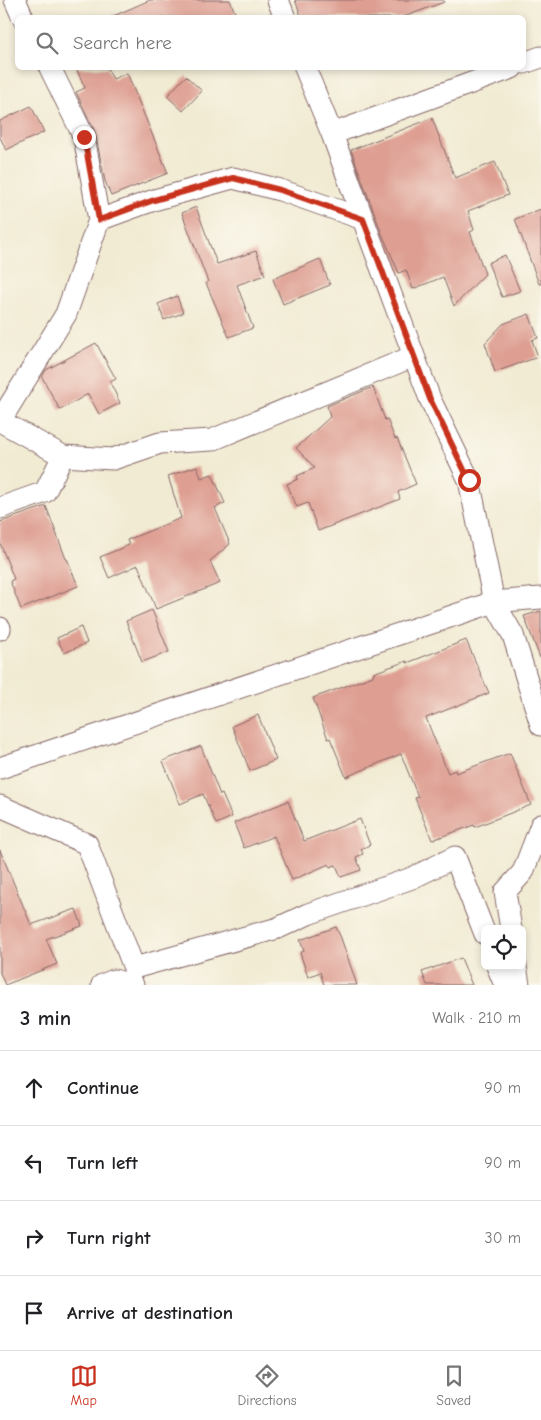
<!DOCTYPE html>
<meta charset="utf-8">
<style>
body{margin:0;font-family:"Comic Neue",sans-serif;background:#f6f6f6;color:#202124}
.controls{position:absolute;right:15px;bottom:15px;display:grid;overflow:hidden;border-radius:8px;box-shadow:0 2px 8px #0003}
.controls button{width:45px;height:45px;display:grid;place-items:center;padding:0;border:0;border-bottom:1px solid #e0e0e0;background:#fff;color:#202124;font:25px sans-serif}
.stop{position:absolute;width:15px;height:15px;margin:-11px;border:4px solid #c8321e;border-radius:50%;background:#fff}
.stop.end{background:#c8321e;border-color:#fff;box-shadow:0 1px 5px #0008}
.list{margin:0;padding:0;list-style:none}
h2{display:flex;justify-content:space-between;align-items:center;height:65px;margin:0;padding:0 20px;font-size:21px}
h2 small{font-size:16px;font-weight:400;color:#757577}
.list li{display:grid;grid-template-columns:32px 1fr auto;gap:15px;align-items:center;box-sizing:border-box;height:75px;padding:0 20px;border-top:1px solid #e0e0e0}
.list b{display:block;font-size:19px;white-space:nowrap}
.list em{font-size:16px;font-style:normal;color:#757577}
.icon{flex:none;width:28px;height:28px;fill:none;stroke:currentColor;stroke-width:2;stroke-linecap:round;stroke-linejoin:round}
.map{position:relative;flex:none;width:541px;height:985px;overflow:hidden}
.search{position:absolute;background:#fff;box-shadow:0 2px 8px #0003;left:15px;right:15px;top:15px;height:55px;display:flex;align-items:center;gap:12px;box-sizing:border-box;padding:0 18px;border-radius:8px;color:#757577;font-size:19px}
.sheet{height:365px;background:#fff}
nav{display:flex;justify-content:space-around;align-items:center;box-sizing:border-box;height:70px;border-top:1px solid #e0e0e0;background:#fff;font-size:14px;color:#757577}
nav a{display:grid;justify-items:center;gap:2px}
nav .on{color:#c8321e}
.map>svg:first-child{display:block}
</style>
<div class="map">
<svg width="541" height="985" viewBox="0 0 541 985">
<rect width="100%" height="100%" fill="#fbf7ec"/>
<filter id="ink" filterUnits="userSpaceOnUse"><feTurbulence type="fractalNoise" baseFrequency=".02" numOctaves="2"/><feDisplacementMap in="SourceGraphic" scale="10" xChannelSelector="R" yChannelSelector="G"/><feConvolveMatrix kernelMatrix="1 2 1 2 8 2 1 2 1" color-interpolation-filters="sRGB"/></filter>
<filter id="wash" filterUnits="userSpaceOnUse"><feTurbulence type="fractalNoise" baseFrequency=".0096" numOctaves="4" result="noise"/><feDisplacementMap in="SourceGraphic" scale="20" xChannelSelector="R" yChannelSelector="G"/><feGaussianBlur stdDeviation="1.12" result="paint"/><feColorMatrix in="noise" values="0 0 0 0 0 0 0 0 0 0 0 0 0 0 0 0 0 1.4 0 .05"/><feComposite in="paint" operator="in"/></filter>
<g filter="url(#wash)">
<rect width="100%" height="100%" fill="#f1ebd3"/>
<g id="blocks">
<path fill="#de9e92" d="M150,0H230L237,18H109Z
M295,0H443L444,2L401,18H302Z
M76,68H107L113,79L127,73L168,173L111,196L105,181L95,132L76,92L85,88Z
M186,76L202,91L183,111L167,96Z
M31,106L44,132L6,150L0,137V121Z
M432,118L455,178L495,162L508,195L468,211L474,230L470,232L485,274L454,306L443,277L413,289L406,270L399,273L382,234L351,150Z
M196,207L217,264L256,251L265,275L237,285L253,328L229,337L206,283L208,282L182,213Z
M541,209V284H539L515,219Z
M505,255L520,291L502,297L488,263Z
M320,259L330,285L283,304L273,279Z
M177,296L183,313L164,320L158,304Z
M529,314L538,338L532,340L538,357L495,372L485,343L503,324Z
M96,343L116,379L110,382L120,403L99,414L88,394L60,410L42,377L46,370Z
M373,387L385,420L387,419L395,439L397,438L416,484L398,492L400,499L318,531L308,503L297,507L287,484L298,479L297,476L315,468L296,448L330,417L327,406Z
M197,466L201,478L212,474L225,503L215,508L230,544L210,561L220,583L156,609L138,565L109,578L100,557L129,545L127,540L181,518L168,476Z
M46,506L66,559H67L78,586L21,609L10,581L14,579L0,543V522Z
M152,610L169,652L142,662L126,621Z
M541,611V658H540L524,616Z
M81,627L87,643L64,653L57,638Z
M466,640L489,693L426,718L448,773L455,770L456,773L510,753L531,805L475,827L474,825L432,840L415,798L418,797L401,754L346,777L330,738L328,739L313,698L373,676V673L407,661V663Z
M258,715L276,760L250,771L232,726Z
M201,746L220,795L222,794L232,817L216,824L203,794L180,804L163,761Z
M288,801L304,841L360,819L370,845L361,849L363,854L356,857L361,870L341,877L336,865L330,867L329,864L292,880L274,836L244,848L234,823Z
M0,850L31,925L76,909L82,926L46,939L57,964L5,985L0,973Z
M336,927L341,938L357,985H324L320,972L308,977L300,953L304,951L300,940Z
M461,958L472,985H427L422,972Z"/>
</g>
</g>
<g filter="url(#ink)">
<use href="#blocks" fill-opacity="0" stroke="#846666" stroke-width="1"/>
<g fill="none" stroke-linecap="round" stroke-linejoin="round">
<defs>
<path id="minor" d="M15,0L23,18
M278,0L285,18
M524,63L541,57
M50,68L84,137L99,220L154,200L233,178L280,190L363,219L430,399L469,480L494,602L513,635L541,725
M305,68L332,134L363,219
M332,134L512,68
M63,456L113,459L160,443L212,440L414,356
M0,508L45,492L63,456L0,421L66,314L99,220
M0,628V629
M0,768L494,602L541,598
M0,806L87,844L134,968L278,928L308,914L412,878L455,857L485,934
M511,929L505,892L523,872L541,825
M497,966L505,985
M516,966L519,985
M102,985L114,980L133,985"/>
</defs>
<use href="#minor" stroke="#846666" stroke-width="23"/>
<use href="#minor" stroke="#fff" stroke-width="21"/>
</g>
</g>
<g fill="none" stroke-linecap="round" stroke-linejoin="round" filter="url(#ink)">
<path stroke="#c8321e" stroke-width="6" d="M84,137L99,220L154,200L233,178L280,190L363,219L430,399L469,480"/>
</g>
</svg>
<div class="controls">
<button><svg class="icon" aria-label="locate" viewBox="0 0 24 24"><circle cx="12" cy="12" r="6"/><path d="M12 2v4M12 18v4M2 12h4M18 12h4"/></svg></button>
</div>
<div class="stop" style="left:469px;top:480px"></div>
<div class="stop end" style="left:84px;top:137px"></div>
<div class="search"><svg class="icon" aria-label="search" viewBox="0 0 24 24"><circle cx="10" cy="10" r="6"/><path d="M15 15l6 6"/></svg>Search here</div>
</div>
<section class="sheet">
<h2>3 min<small>Walk · 210 m</small></h2>
<ul class="list">
<li><svg class="icon" aria-label="ahead" viewBox="0 0 24 24"><path d="M12 20V5M6 11l6-6 6 6"/></svg><div><b>Continue</b></div><em>90 m</em></li>
<li><svg class="icon" aria-label="left" viewBox="0 0 24 24"><path d="M17 20v-9H6M10 6l-5 5 5 5"/></svg><div><b>Turn left</b></div><em>90 m</em></li>
<li><svg class="icon" aria-label="right" viewBox="0 0 24 24"><path d="M7 20v-9h11M14 6l5 5-5 5"/></svg><div><b>Turn right</b></div><em>30 m</em></li>
<li><svg class="icon" aria-label="arrive" viewBox="0 0 24 24"><path d="M6 21V4h12l-3 4 3 4H6"/></svg><div><b>Arrive at destination</b></div></li>
</ul>
</section>
<nav>
<a class="on"><svg class="icon" aria-label="map" viewBox="0 0 24 24"><path d="M3 6l6-2 6 2 6-2v14l-6 2-6-2-6 2zM9 4v14M15 6v14"/></svg>Map</a>
<a><svg class="icon" aria-label="directions" viewBox="0 0 24 24"><path d="M12 3l9 9-9 9-9-9zM9 14v-3h6M13 9l2 2-2 2"/></svg>Directions</a>
<a><svg class="icon" aria-label="saved" viewBox="0 0 24 24"><path d="M7 4h10v16l-5-4-5 4z"/></svg>Saved</a>
</nav>
